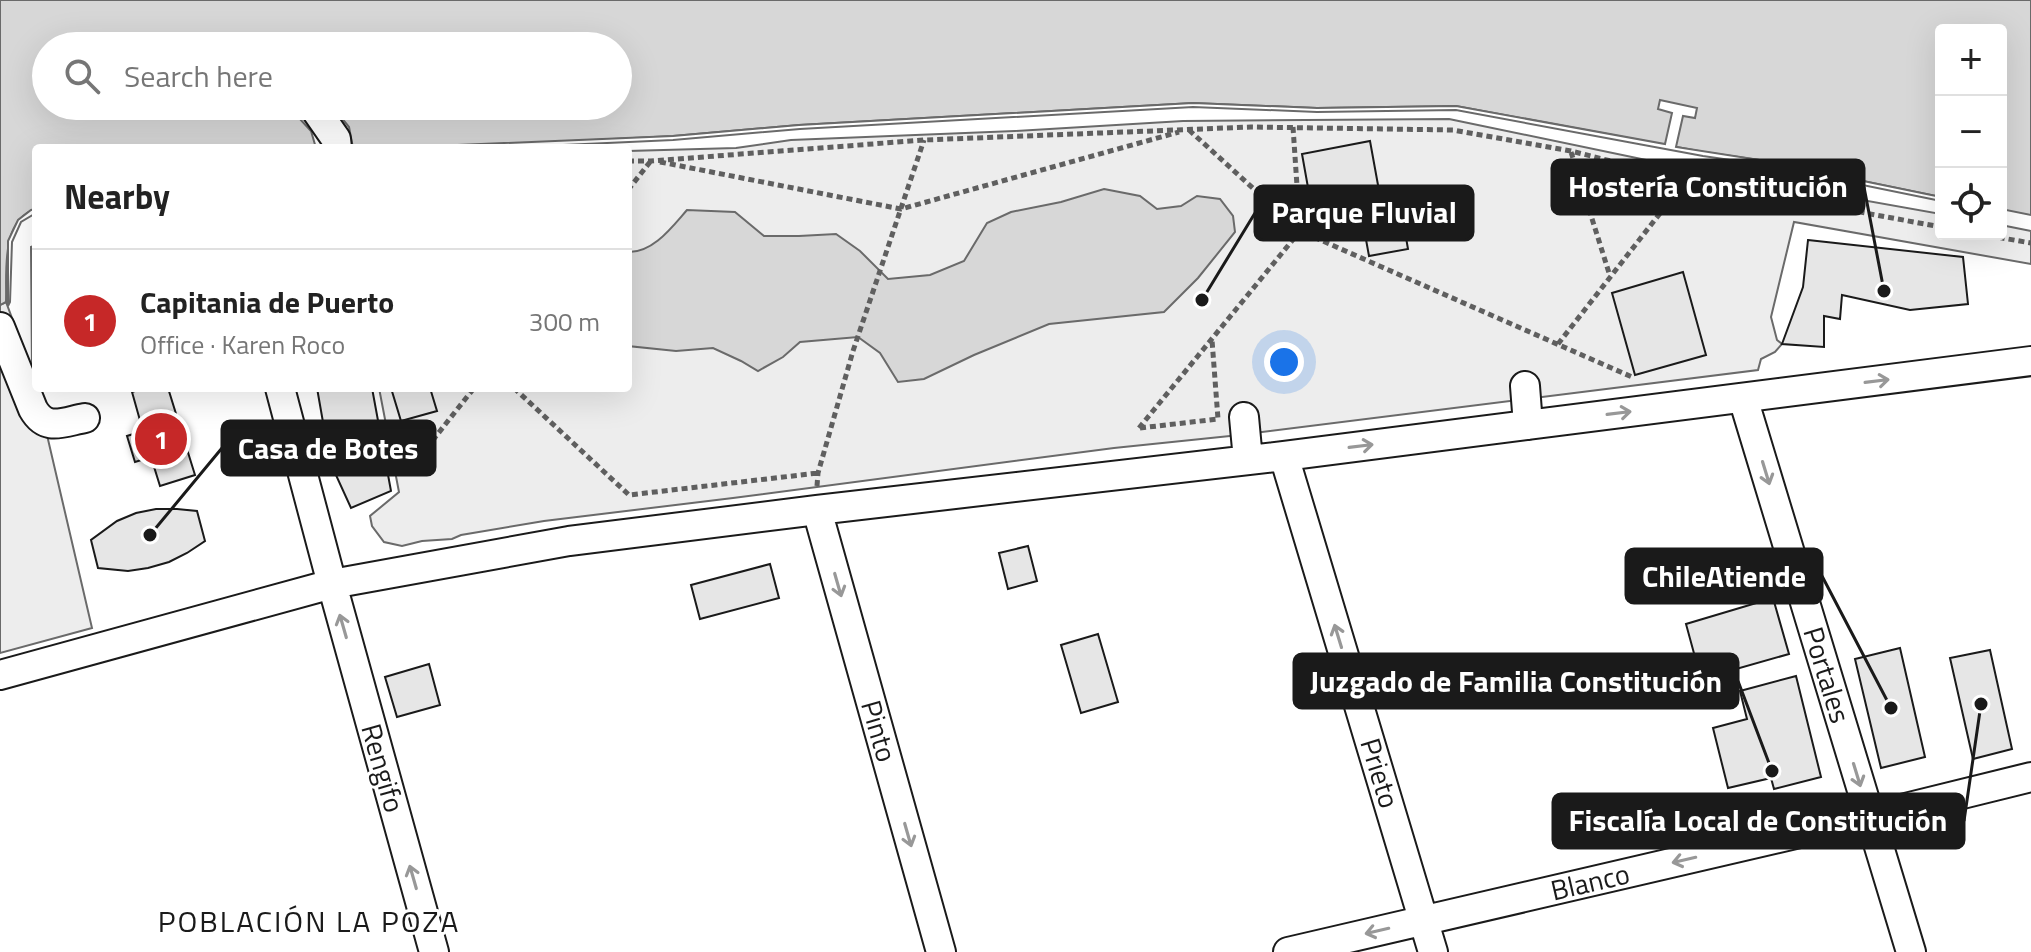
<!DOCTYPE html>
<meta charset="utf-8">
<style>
body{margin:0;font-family:"Titillium Web",sans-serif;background:#f6f6f6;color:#222}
.controls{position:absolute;right:24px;top:24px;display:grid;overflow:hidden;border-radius:8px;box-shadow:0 8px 32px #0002}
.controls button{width:72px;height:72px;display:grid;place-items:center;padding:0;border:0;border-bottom:2px solid #e0e0e0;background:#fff;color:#222;font:40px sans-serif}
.you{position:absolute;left:1284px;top:362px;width:28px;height:28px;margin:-20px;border:6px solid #fff;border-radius:50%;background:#1a73e8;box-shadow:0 0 0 12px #1a73e833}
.badge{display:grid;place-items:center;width:52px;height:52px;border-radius:50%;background:#c62828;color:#fff;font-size:26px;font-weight:700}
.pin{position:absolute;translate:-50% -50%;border:4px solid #fff;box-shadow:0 2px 8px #0006}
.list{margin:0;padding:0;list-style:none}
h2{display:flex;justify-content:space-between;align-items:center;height:104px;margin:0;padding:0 32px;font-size:34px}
h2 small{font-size:26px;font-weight:400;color:#767676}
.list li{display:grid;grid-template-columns:52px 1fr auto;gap:24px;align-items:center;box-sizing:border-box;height:144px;padding:0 32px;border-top:2px solid #e0e0e0}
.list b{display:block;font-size:30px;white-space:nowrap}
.list p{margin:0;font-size:26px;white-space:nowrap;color:#767676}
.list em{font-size:26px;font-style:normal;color:#767676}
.icon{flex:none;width:44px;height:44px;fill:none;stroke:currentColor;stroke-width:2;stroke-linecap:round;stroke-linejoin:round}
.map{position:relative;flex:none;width:2031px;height:952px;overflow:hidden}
.search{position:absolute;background:#fff;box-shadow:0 8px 32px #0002;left:32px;top:32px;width:600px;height:88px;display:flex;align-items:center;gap:20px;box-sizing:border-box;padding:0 28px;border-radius:44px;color:#767676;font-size:30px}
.panel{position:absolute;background:#fff;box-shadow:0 8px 32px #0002;left:32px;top:144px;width:600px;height:248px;border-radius:8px}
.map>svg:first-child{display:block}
</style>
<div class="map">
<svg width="2031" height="952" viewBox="0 0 2031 952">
<rect width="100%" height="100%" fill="#fff"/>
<path fill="#ededed" stroke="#6a6a6a" stroke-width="2" d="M1449,119L1699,171L1941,214V234H2001V225L2031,231V264L1794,222L1771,317L1777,340L1782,344L1775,352L1761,359L1758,370L1230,436L1114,448L733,498L544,521L461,535L452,539L422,541L402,546L384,542L372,526L370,516L399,492L379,388H628V151L736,148L791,140L1015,131L1183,121Z
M36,245V388L92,628L0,653V365L13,378L0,356V305L6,302L32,372L31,247Z"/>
<path fill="#d7d7d7" stroke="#6a6a6a" stroke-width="2" fill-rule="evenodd" d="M0,0H2031V215L2001,209V30H1941V197L1766,161L1704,152L1456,106L1317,108L1193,103L799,125L673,136L473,146L387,148H36V209C0,220 7,272 6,302L0,305ZM46,46H618V106H46Z
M1104,189L1140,196L1157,209L1181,206L1197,196L1220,199L1233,216L1235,232L1198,278L1164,312L1049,324L974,355L924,379L898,382L880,353L858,337L800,342L783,357L758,371L741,361L713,348L676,351L628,346V252C653,253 672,227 687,210L735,212L764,236H799L836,234L860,251L888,279L930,275L964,261L987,223L1011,212L1061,202Z"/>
<path fill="#fff" stroke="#6a6a6a" stroke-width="2" d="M1660,100L1697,108L1695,118L1683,116L1676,147L1766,161L1941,197V201L1765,165L1703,156L1456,110L1317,112L1193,107L800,129L673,140L498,148H387L673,136L799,125L1193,103L1317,108L1456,106L1665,144L1672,113L1658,109Z
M288,106H332L349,127L353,148H316L311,131Z
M36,209V213L21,222L12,242L10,302L8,306V241L18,220L31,210Z"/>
<path fill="#e6e6e6" stroke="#1a1a1a" stroke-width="2" d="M1370,141L1382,207L1400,203L1408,249L1369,256L1361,212L1314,221L1302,154Z
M1808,240L1963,257L1968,304L1910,310L1842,295L1840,319L1824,316V347L1782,344L1803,287Z
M1683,272L1706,355L1635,375L1612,293Z
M144,388H168L195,475L160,486L151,457L135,462L127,436L143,431L132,392Z
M317,388H372L391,491L351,508L330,462Z
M391,388H430L437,411L401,421Z
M156,509H177L197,511L205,541L187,553L169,562L148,568L128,571L98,568L91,540L117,521L136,513Z
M1028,546L1037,581L1008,589L999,553Z
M770,564L779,598L700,619L691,585Z
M1773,598L1789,654L1701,679L1686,624Z
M1098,634L1118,702L1081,713L1061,645Z
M1900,648L1925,757L1881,768L1855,659Z
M1990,650L2012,749L1973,759L1950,658Z
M429,664L440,705L397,717L385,677Z
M1796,676L1821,777L1774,789L1771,778L1728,788L1713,728L1747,719L1740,691Z"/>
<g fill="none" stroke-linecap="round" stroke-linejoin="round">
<defs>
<path id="minor" d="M313,106L336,139L337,148
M0,327L33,409C46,432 63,422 85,418
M1525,386L1528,425
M280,388L332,584L434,952
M1743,398L1911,952
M1244,417L1248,460
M1284,456L1433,952
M817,510L941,952
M0,675L332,584L569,541L817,510L1284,456L2031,361
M1288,952L1869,817L2031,777"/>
</defs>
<use href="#minor" stroke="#1a1a1a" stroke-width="32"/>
<path stroke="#5f5f5f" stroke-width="5" stroke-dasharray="6 4" stroke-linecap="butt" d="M1293,127L1300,230
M1189,130L1300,231
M1571,152L1610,276
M628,161H651L924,140L1251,127L1453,130L1571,151L1686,180L1941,227
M660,162L901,209L1179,132
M628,190L650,162
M1979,234L2031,243
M36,253V260
M1558,344L1686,180
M514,388L629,495L818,473
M1139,428L1300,231L1632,377
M1140,428L1218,419L1212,340
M414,464L474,388
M817,486L818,473L853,351L924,140"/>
<use href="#minor" stroke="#fff" stroke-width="28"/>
</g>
<defs><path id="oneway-shaft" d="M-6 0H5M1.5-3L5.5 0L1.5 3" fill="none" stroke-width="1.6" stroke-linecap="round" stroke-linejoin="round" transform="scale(2)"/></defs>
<g stroke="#989898">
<use href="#oneway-shaft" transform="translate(1877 381) rotate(-7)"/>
<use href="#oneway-shaft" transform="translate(1619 413) rotate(-7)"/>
<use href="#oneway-shaft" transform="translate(1361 446) rotate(-7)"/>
<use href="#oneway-shaft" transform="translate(1766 473) rotate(73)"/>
<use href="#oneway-shaft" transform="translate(838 585) rotate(74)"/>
<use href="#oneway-shaft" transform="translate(343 626) rotate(-106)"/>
<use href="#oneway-shaft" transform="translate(1338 636) rotate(-107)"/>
<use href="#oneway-shaft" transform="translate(1857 775) rotate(73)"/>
<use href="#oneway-shaft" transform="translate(908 835) rotate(74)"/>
<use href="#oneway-shaft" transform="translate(1684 860) rotate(167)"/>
<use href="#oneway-shaft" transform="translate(413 877) rotate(-106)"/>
<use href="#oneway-shaft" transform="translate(1377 931) rotate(167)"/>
</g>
<g text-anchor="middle" stroke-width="6" stroke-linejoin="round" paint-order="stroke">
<g font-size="28" fill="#1a1a1a" stroke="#fff">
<text transform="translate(1827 675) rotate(73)" y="10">Portales</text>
<text transform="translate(879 731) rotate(74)" y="10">Pinto</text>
<text transform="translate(383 768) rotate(74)" y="10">Rengifo</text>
<text transform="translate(1380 773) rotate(73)" y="10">Prieto</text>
<text transform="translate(1590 882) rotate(-13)" y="10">Blanco</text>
</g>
<g font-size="30" letter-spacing="2" fill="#1a1a1a" stroke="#fff">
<text x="309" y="932">POBLACIÓN LA POZA</text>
</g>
</g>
<path fill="none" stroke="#1a1a1a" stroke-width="3" d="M1884 291L1864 187M1202 300L1255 213M150 535L222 448M1891 708L1822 576M1772 771L1738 681M1981 704L1964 821"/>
<g fill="#1a1a1a" stroke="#fff" stroke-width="3">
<circle cx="1884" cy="291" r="8"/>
<circle cx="1202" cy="300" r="8"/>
<circle cx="150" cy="535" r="8"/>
<circle cx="1891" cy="708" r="8"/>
<circle cx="1772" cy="771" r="8"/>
<circle cx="1981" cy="704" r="8"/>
</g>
<g fill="#1a1a1a" stroke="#1a1a1a" stroke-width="3">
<rect x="1552" y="160" width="312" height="54" rx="8"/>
<rect x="1255" y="186" width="218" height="54" rx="8"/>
<rect x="222" y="421" width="213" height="54" rx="8"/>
<rect x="1626" y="549" width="196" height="54" rx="8"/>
<rect x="1294" y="654" width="444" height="54" rx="8"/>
<rect x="1553" y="794" width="411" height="54" rx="8"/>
</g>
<g font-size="30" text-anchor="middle" font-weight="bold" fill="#fff">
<text x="1708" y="197">Hostería Constitución</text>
<text x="1364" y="223">Parque Fluvial</text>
<text x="328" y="459">Casa de Botes</text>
<text x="1724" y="587">ChileAtiende</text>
<text x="1516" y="692">Juzgado de Familia Constitución</text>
<text x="1758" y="831">Fiscalía Local de Constitución</text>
</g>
</svg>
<div class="controls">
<button>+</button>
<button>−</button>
<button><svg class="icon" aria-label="locate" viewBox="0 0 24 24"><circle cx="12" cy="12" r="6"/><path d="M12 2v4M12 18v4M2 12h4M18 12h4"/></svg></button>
</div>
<div class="you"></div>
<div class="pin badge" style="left:161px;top:439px">1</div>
<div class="search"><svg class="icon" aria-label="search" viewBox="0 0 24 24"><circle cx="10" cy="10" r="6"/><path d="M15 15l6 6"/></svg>Search here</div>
<section class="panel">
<h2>Nearby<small></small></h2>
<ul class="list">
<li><span class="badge">1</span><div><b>Capitania de Puerto</b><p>Office · Karen Roco</p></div><em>300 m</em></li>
</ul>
</section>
</div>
